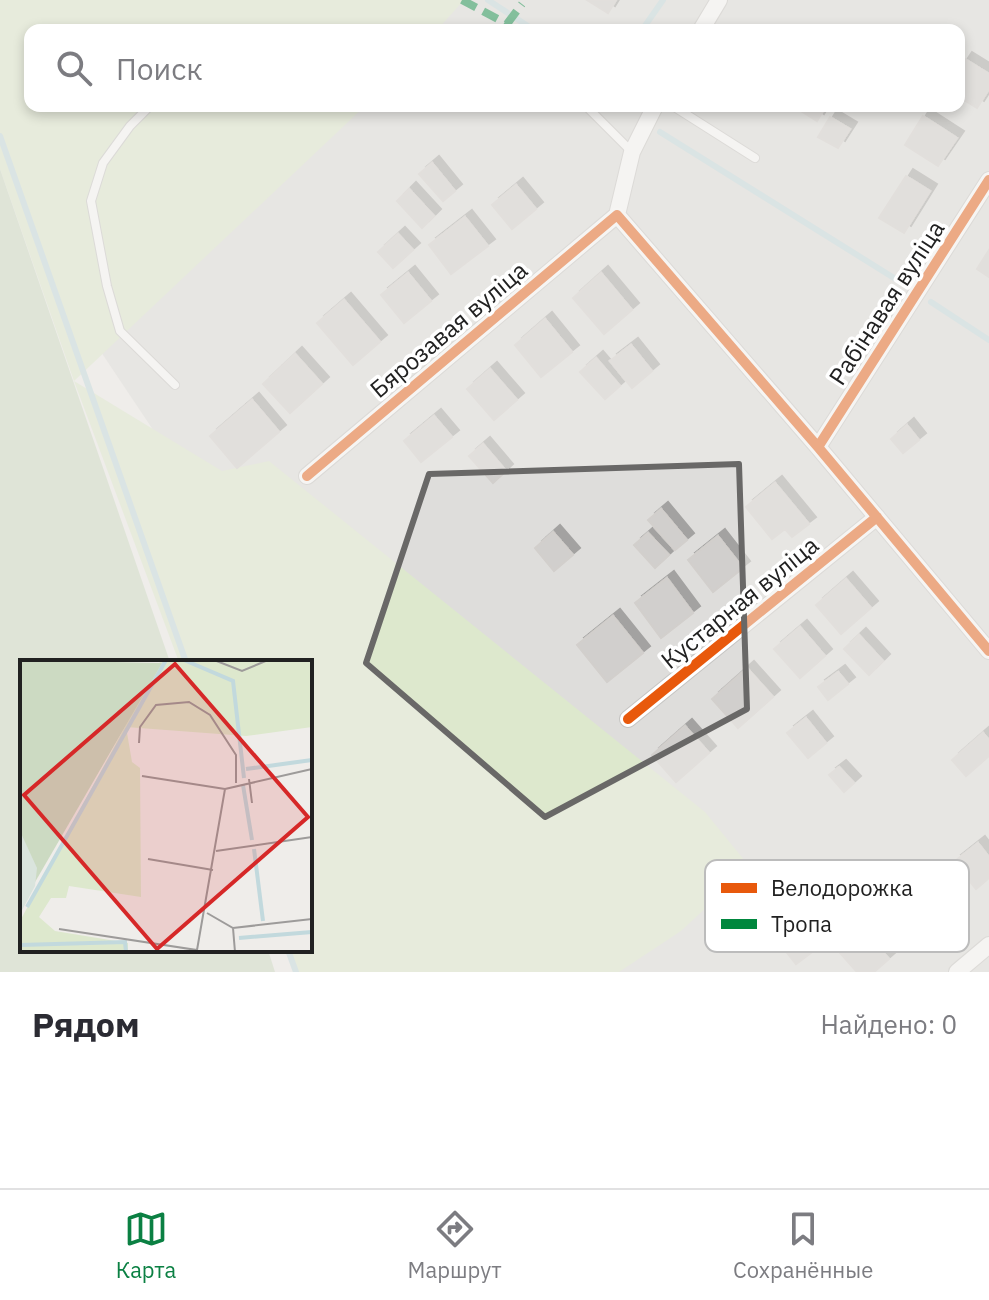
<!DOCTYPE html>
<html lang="ru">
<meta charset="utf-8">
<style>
body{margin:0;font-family:"IBM Plex Sans",sans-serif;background:#f2f2f3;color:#2b2b33}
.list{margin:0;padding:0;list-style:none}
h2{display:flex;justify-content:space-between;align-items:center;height:104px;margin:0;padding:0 32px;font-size:34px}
h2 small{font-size:26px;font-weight:400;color:#7c7c81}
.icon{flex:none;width:44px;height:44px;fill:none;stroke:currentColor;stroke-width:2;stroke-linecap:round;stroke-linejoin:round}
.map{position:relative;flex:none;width:989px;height:972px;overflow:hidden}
.search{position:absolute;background:#fff;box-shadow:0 4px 12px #0003;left:24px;right:24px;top:24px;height:88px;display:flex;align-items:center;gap:20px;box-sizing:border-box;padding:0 28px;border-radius:16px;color:#7c7c81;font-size:30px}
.sheet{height:216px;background:#fff}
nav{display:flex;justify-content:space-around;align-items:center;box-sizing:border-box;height:112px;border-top:2px solid #e1e1e2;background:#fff;font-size:22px;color:#7c7c81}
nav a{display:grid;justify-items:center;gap:4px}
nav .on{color:#0b8043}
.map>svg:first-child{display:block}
</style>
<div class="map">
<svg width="989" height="972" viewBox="0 0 989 972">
<defs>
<filter id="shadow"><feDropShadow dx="7" dy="-7" stdDeviation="0" flood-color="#0004"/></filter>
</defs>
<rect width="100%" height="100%" fill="#efedea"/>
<path fill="#dedddb" d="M395,0H989V972H587L216,524L95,343L302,106H959V30H369Z"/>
<path fill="#dde8cd" d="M0,0H464L437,30H30V106H365L74,381L222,471L269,461L705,812L750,867L681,931L619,972H295L287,950H310V662H179L74,381L0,169Z"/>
<path fill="#ccdac2" d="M0,169L170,662H22V950H268L275,972H0Z"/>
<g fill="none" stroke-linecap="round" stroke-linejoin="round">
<path stroke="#c2d9dd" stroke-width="6" d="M488,0L534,30
M642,30L663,0
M636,106L638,108
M660,132L894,278
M0,136L186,662
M931,302L989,340
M288,950L296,972"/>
</g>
<path fill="#d1cfcd" stroke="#d2cfcc" stroke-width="2" filter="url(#shadow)" d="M587,0H616L608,13Z
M965,59L989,74V89L977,108L959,97V68Z
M799,106H819L824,109L817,121L798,109Z
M923,116L957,138L938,166L905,145Z
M830,117L850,129L838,148L818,137Z
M432,163L455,191L443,201L419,174Z
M906,176L930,191L904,233L879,218Z
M516,185L536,209L512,229L492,205Z
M409,189L434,216L422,228L397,201Z
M465,217L488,246L451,274L429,245Z
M398,234L413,250L393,268L378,252Z
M989,250V277L977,269Z
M408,273L431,301L404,323L381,295Z
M601,273L632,310L604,334L573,298Z
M344,300L380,342L353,365L317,323Z
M545,319L572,352L541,377L515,345Z
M631,345L652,371L632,388L610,361Z
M295,354L322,384L290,413L263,384Z
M596,358L620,386L605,399L580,372Z
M490,369L517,400L494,420L467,389Z
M252,400L279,432L237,468L210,436Z
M434,416L452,437L421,462L404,441Z
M907,425L919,440L903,453L891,439Z
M483,444L506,471L493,483L469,456Z
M775,483L809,524L792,537L785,529L772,539L746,507Z
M661,509L687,540L675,550L648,520Z
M553,532L573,555L554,571L535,548Z
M648,533L669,555L655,568L634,545Z
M718,536L743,568L713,592L688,560Z
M667,578L693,613L661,638L635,603Z
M846,579L871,608L841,634L816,605Z
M613,616L643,653L607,682L577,645Z
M800,627L825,656L800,678L774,649Z
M859,635L883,661L869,675L844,649Z
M747,668L773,697L738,728L712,699Z
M838,672L848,684L828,700L818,687Z
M806,718L826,743L808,758L787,733Z
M685,726L709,753L676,782L652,755Z
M983,733L989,740V756L966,776L952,760Z
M839,767L854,783L844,792L829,775Z
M978,843L989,857V878L976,889L954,862Z
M858,924L889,959L874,972H857L834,946Z
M791,927L812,952L796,964L776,939Z"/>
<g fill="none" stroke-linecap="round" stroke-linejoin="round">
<defs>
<path id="service" d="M150,106L130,126L103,163L91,201L107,286L120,331L175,385
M586,106L632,152
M673,106L755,158"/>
<path id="minor" d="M701,30L719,0
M617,215L818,447L989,651
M617,215L632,152L655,106
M818,447L989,180
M307,476L617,215
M628,719L877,517
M957,972L989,945"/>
</defs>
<use href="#service" stroke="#c5c4c2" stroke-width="10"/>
<use href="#minor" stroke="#c5c4c2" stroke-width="18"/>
<use href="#service" stroke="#fdfcfc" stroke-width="8"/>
<use href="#minor" stroke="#fdfcfc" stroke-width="16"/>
<path stroke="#00873e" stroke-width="8" stroke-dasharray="16 8" stroke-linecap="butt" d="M462,0L507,24L510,30
M507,24L522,4"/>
<defs>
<path id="cycleway" d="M818,447L989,180
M307,476L617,215L818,447L989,651
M628,719L877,517"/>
</defs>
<use href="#cycleway" stroke="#fff" stroke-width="15"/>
<use href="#cycleway" stroke="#e8590c" stroke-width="10"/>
</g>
<path d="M0 0H989V972H0ZM739,464L747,709L545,817L366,663L429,474Z" fill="#efedea" fill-opacity=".55" fill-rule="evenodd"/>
<path fill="none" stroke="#696867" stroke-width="6" stroke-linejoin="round" d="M739,464L747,709L545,817L366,663L429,474Z"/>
<g text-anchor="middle" stroke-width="7" stroke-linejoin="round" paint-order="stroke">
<g font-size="24" fill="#212121" stroke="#fff">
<text transform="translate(887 303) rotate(-57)" y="8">Рабінавая вуліца</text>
<text transform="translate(449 330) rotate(-40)" y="8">Бярозавая вуліца</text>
<text transform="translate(740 603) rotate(-39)" y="8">Кустарная вуліца</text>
</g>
</g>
<g transform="translate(20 660)">
<rect width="292" height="292" fill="#efedea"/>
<path d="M141,0H292V67L226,76L106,67L112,102L120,108L121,237L49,226L46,238H31L19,257L35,271L108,283V292H0V261Z" fill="#dde8cd"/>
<path d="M0,0L142,3L0,248Z" fill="#ccdac2"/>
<path d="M0,171L17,208L15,226L0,254Z" fill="#dae4dd"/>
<path fill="none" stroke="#c2d9dd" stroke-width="4" d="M164,0L213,21L224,118M226,109L292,100M223,125L232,180M234,189L243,261M7,247L146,0M219,278L292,272M0,285L105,282L106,292"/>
<path fill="none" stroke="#9d9b9a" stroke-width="2" d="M194,0L222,11L248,0M119,83L120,67L136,45L169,42L190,55L216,95V123M122,116L205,129M229,119L232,143M205,129L292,109M196,191L292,177M128,199L193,210M187,253L213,268L292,259M213,268L215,292M39,269L177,290L205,129"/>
<path fill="#d62828" fill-opacity="0.15" stroke="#d62828" stroke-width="4" d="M155,4L288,157L137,289L4,135Z"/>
<rect width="292" height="292" fill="none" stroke="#212121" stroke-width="4"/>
</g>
<rect x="705" y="860" width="264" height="92" rx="12" fill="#fff" stroke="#bcbcbc" stroke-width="2"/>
<rect x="721" y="883" width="36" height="10" fill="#e8590c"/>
<rect x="721" y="919" width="36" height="10" fill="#00873e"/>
<g font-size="22" fill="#212121">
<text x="771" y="896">Велодорожка</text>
<text x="771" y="932">Тропа</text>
</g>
</svg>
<div class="search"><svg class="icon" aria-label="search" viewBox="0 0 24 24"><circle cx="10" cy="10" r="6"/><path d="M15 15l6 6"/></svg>Поиск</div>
</div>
<section class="sheet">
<h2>Рядом<small>Найдено: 0</small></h2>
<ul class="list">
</ul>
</section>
<nav>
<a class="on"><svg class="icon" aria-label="map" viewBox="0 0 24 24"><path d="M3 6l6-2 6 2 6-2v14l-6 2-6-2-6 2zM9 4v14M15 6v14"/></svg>Карта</a>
<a><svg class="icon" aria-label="directions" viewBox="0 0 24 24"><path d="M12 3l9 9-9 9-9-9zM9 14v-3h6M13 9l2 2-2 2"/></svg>Маршрут</a>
<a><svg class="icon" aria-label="saved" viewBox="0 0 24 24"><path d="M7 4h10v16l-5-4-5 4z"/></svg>Сохранённые</a>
</nav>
